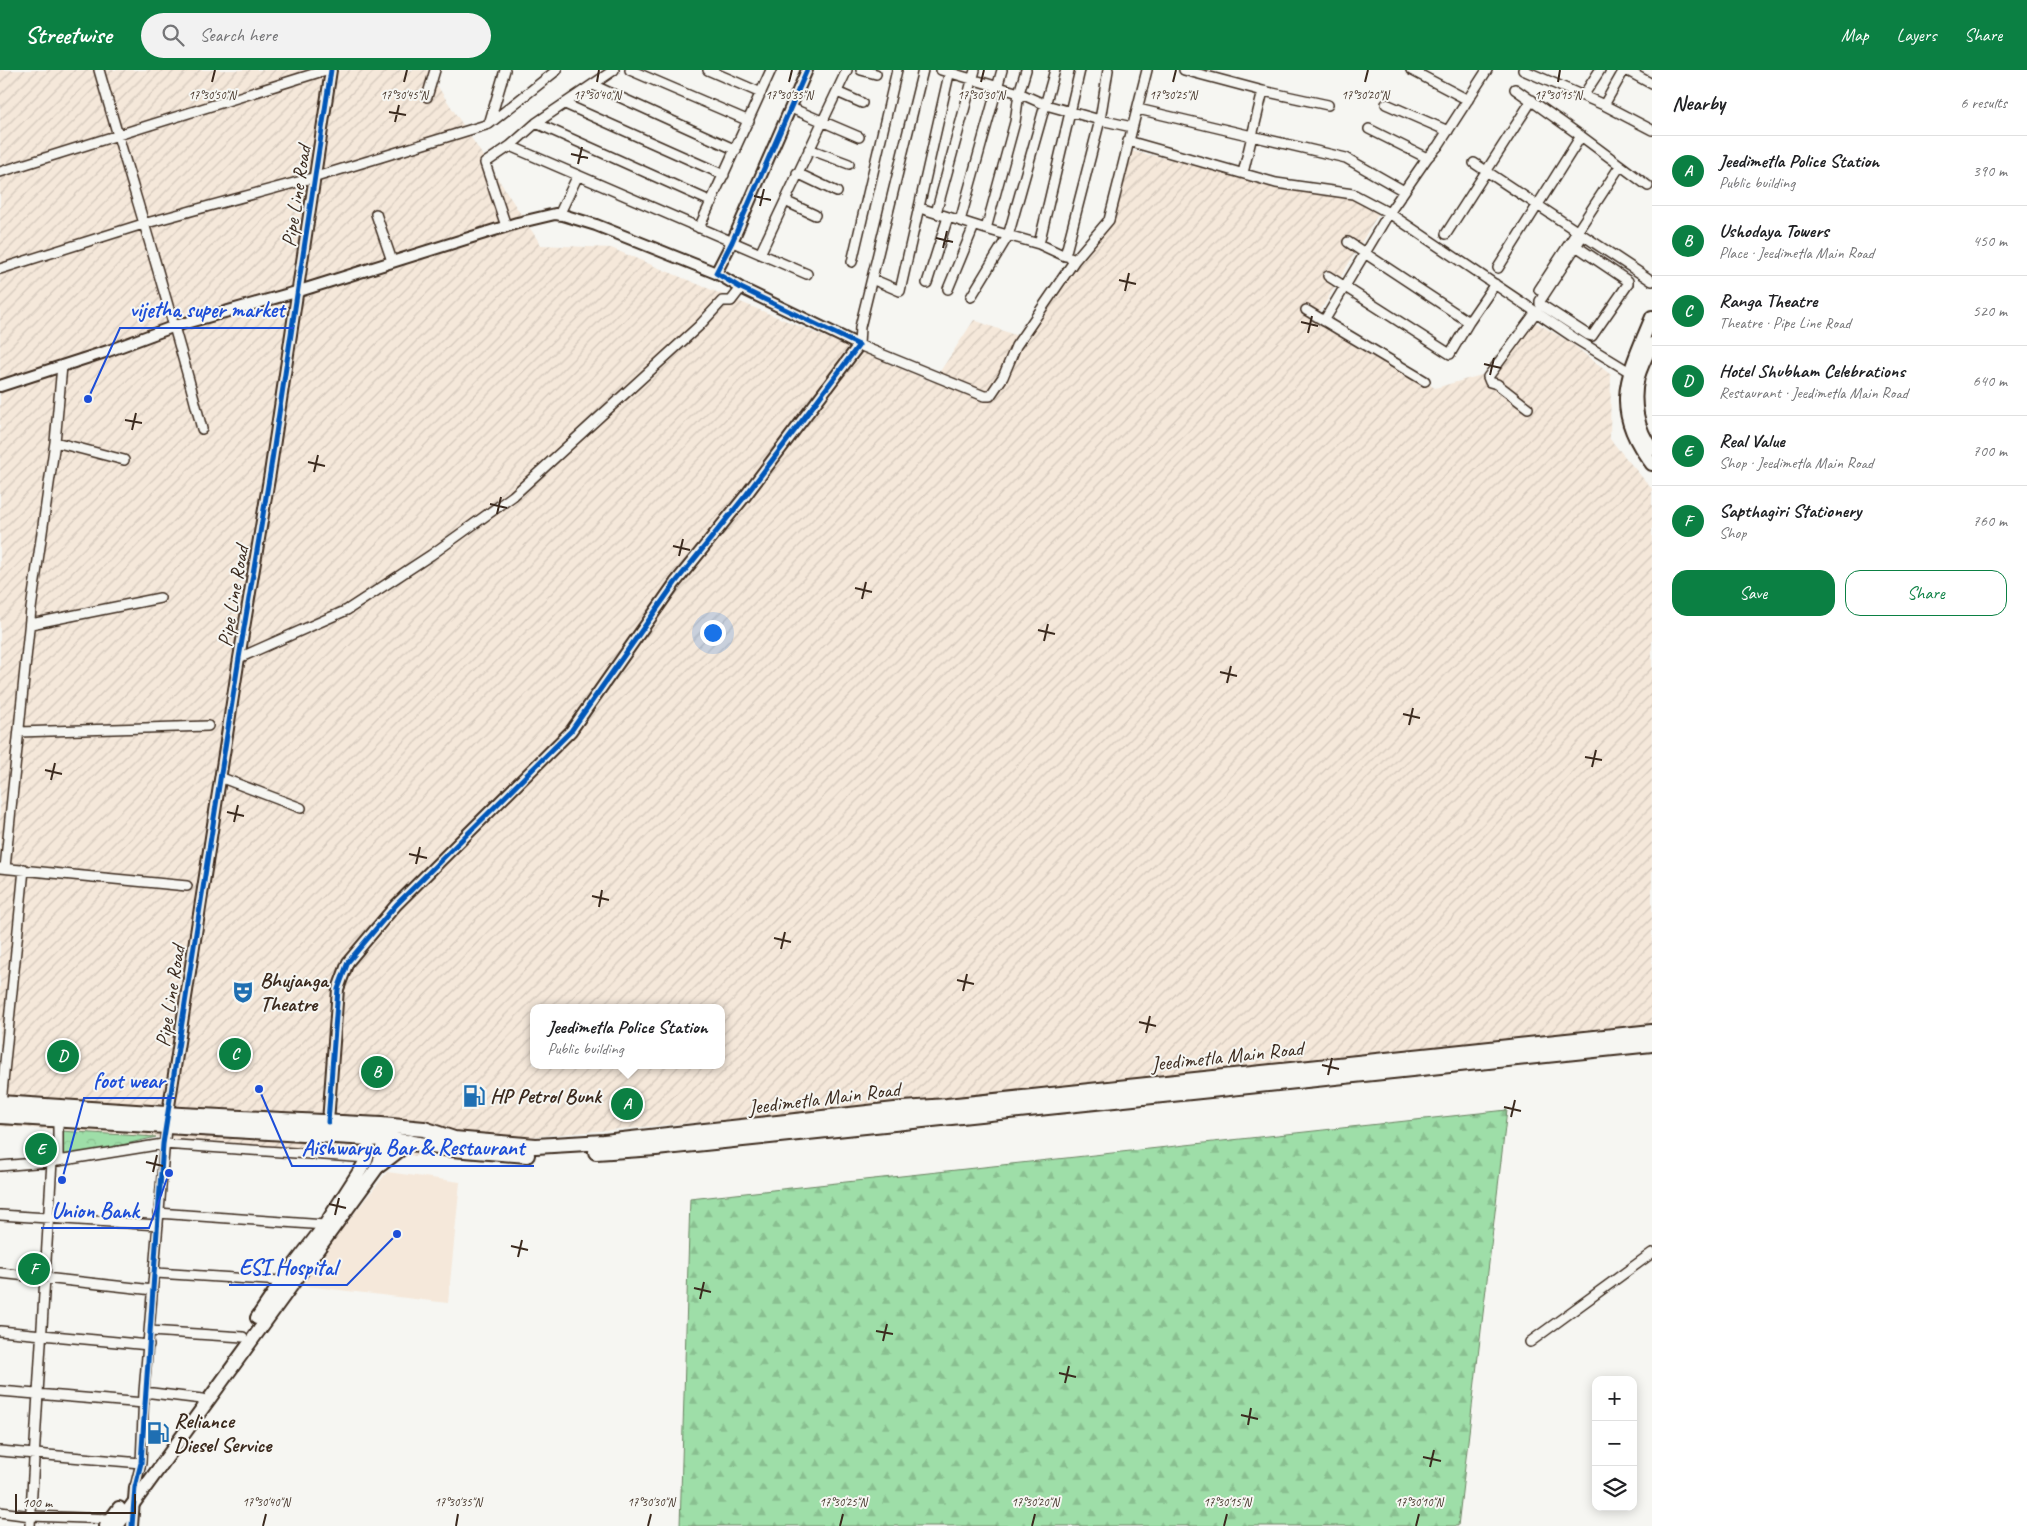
<!DOCTYPE html>
<meta charset="utf-8">
<style>
body{margin:0;font-family:Caveat,sans-serif;background:#f2f2f2;color:#202124}
.controls{position:absolute;right:15px;bottom:15px;display:grid;overflow:hidden;border-radius:10px;box-shadow:0 2px 12px #0003}
.controls button{width:45px;height:45px;display:grid;place-items:center;padding:0;border:0;border-bottom:1px solid #e0e0e0;background:#fff;color:#202124;font:25px sans-serif}
.scale{position:absolute;left:15px;bottom:12px;width:121px;box-sizing:border-box;padding-left:5px;border:2px solid #3b2a1e;border-top:0;font-size:14px;line-height:18px;white-space:nowrap;color:#3b2a1e;-webkit-text-stroke:4px #f6f6f2;paint-order:stroke}
.you{position:absolute;left:712px;top:562px;width:18px;height:18px;margin:-12px;border:4px solid #fff;border-radius:50%;background:#1a73e8;box-shadow:0 0 0 8px #1a73e833}
.badge{display:grid;place-items:center;width:32px;height:32px;border-radius:50%;background:#0b8043;color:#fff;font-size:16px;font-weight:700}
.pin{position:absolute;translate:-50% -50%;border:2px solid #fff;box-shadow:0 1px 5px #0006}
.popup{position:absolute;left:530px;top:934px;width:195px;height:65px;box-sizing:border-box;display:grid;place-content:center;border-radius:10px;background:#fff;filter:drop-shadow(0 1px 4px #0005);font-size:16px;white-space:nowrap;color:#757577}
.popup b{font-size:19px;color:#202124}
.popup::after{content:'';position:absolute;left:50%;top:100%;margin-left:-10px;border:10px solid transparent;border-top-color:#fff}
.list{margin:0;padding:0;list-style:none}
h2{display:flex;justify-content:space-between;align-items:center;height:65px;margin:0;padding:0 20px;font-size:21px}
h2 small{font-size:16px;font-weight:400;color:#757577}
.list li{display:grid;grid-template-columns:32px 1fr auto;gap:15px;align-items:center;box-sizing:border-box;height:70px;padding:0 20px;border-top:1px solid #e0e0e0}
.list b{display:block;font-size:19px;white-space:nowrap}
.list p{margin:0;font-size:16px;white-space:nowrap;color:#757577}
.list em{font-size:16px;font-style:normal;color:#757577}
.actions{display:flex;gap:10px;padding:15px 20px}
.actions a{flex:1;padding:11px 0;border:1px solid #0b8043;border-radius:15px;text-align:center;font-size:18px;color:#0b8043}
.actions .main{background:#0b8043;color:#fff}
.icon{flex:none;width:28px;height:28px;fill:none;stroke:currentColor;stroke-width:2;stroke-linecap:round;stroke-linejoin:round}
.map{position:relative;flex:none;width:1652px;height:1456px;overflow:hidden}
header{display:flex;align-items:center;gap:30px;box-sizing:border-box;height:70px;padding:0 25px;background:#0b8043;color:#fff}
header strong{font-size:24px}
nav{display:flex;gap:28px;margin-inline-start:auto;font-size:18px}
.search{width:350px;height:45px;background:#f2f2f2;display:flex;align-items:center;gap:12px;box-sizing:border-box;padding:0 18px;border-radius:28px;color:#757577;font-size:19px}
main{display:flex}
aside{flex:1;background:#fff}
.map>svg:first-child{display:block}
</style>
<header>
<strong>Streetwise</strong>
<div class="search"><svg class="icon" aria-label="search" viewBox="0 0 24 24"><circle cx="10" cy="10" r="6"/><path d="M15 15l6 6"/></svg>Search here</div>
<nav><a>Map</a><a>Layers</a><a>Share</a></nav>
</header>
<main>
<div class="map">
<svg width="1652" height="1456" viewBox="0 0 1652 1456">
<defs>
<pattern id="industrial-furrows" width="10" height="10" patternUnits="userSpaceOnUse" patternTransform="scale(1.25)"><rect width="10" height="10" fill="#f5e8da"/><path d="M-1 1l2-2M0 10L10 0M9 11l2-2" fill="none" stroke="#d3c7bb"/></pattern>
<pattern id="forest-firs" width="22" height="20" patternUnits="userSpaceOnUse" patternTransform="scale(1.25)"><rect width="22" height="20" fill="#9edea8"/><path d="M5 1l3.5 6h-7zM16 11l3.5 6h-7z" fill="#89bf90"/></pattern>
<pattern id="park-crowns" width="20" height="18" patternUnits="userSpaceOnUse" patternTransform="scale(1.25)"><rect width="20" height="18" fill="#9edea8"/><path d="M2 6a3 3 0 1 1 6 0M12 15a3 3 0 1 1 6 0" fill="none" stroke="#89bf90"/></pattern>
</defs>
<rect width="100%" height="100%" fill="#f6f6f2"/>
<filter id="ink" filterUnits="userSpaceOnUse"><feTurbulence type="fractalNoise" baseFrequency=".02" numOctaves="2"/><feDisplacementMap in="SourceGraphic" scale="10" xChannelSelector="R" yChannelSelector="G"/><feConvolveMatrix kernelMatrix="1 2 1 2 8 2 1 2 1" color-interpolation-filters="sRGB"/></filter>
<g filter="url(#ink)">
<path fill="#f5e8da" d="M387,1102L460,1112L448,1233L298,1215Z"/>
<path fill="url(#industrial-furrows)" fill-rule="evenodd" d="M0,0H427L541,175L611,178L933,312L974,250L1020,267L1103,161L1123,79L1383,136L1318,245L1435,318L1485,304L1532,250L1571,273L1611,305L1610,369L1652,419V970L528,1067L530,1094L0,1056ZM533,938H721V995H533Z"/>
<path fill="url(#forest-firs)" stroke="#6c8463" d="M1507,1040L1458,1456H680L690,1129Z"/>
<path fill="url(#park-crowns)" stroke="#6c8463" d="M60,1061L156,1067L61,1089Z"/>
<g fill="none" stroke-linecap="round" stroke-linejoin="round">
<defs>
<path id="minor" d="M99,0C133,120 171,238 202,359
M630,0L749,51
M708,0L761,23
M861,0L876,4
M923,0L860,257L859,275L984,326H990L1003,307L1016,276L1075,190
M941,0L1019,23L1046,35L1100,50L1132,57
M1184,0L1263,21L1252,66L1346,88L1404,121
M1411,0L1468,30
M1523,0L1604,35L1652,60
M1626,0L1652,14
M593,15L736,80
M1515,19L1581,66L1648,116
M1263,21L1328,35
M837,22L862,33
M1583,26L1600,0
M427,27L435,0
M565,34L724,105
M1386,34L1448,61
M1604,35L1624,0
M791,38L859,67
M1138,39L1252,66L1243,103
M536,53L712,132
M489,54L505,0
M1369,59L1427,88
M1128,71L1276,113L1353,124L1389,143L1576,269L1633,304
M510,76L807,204
M809,79L849,94
M1474,93L1652,211
M0,102L326,0
M797,103L837,122
M785,131L815,145
M920,138L986,159L1039,174L1065,186L1100,50L1108,0
M936,143L975,0
M376,144L392,191
M559,145L578,105
M960,151L1002,0
M506,156L485,93L510,76L536,53L614,0
M699,158L771,0
M986,159L1015,52L1019,23L1026,0
M1446,164L1532,30
M1348,172L1469,252
M1039,174L1080,0
M1576,176L1628,211V214L1592,266L1588,265L1540,234V231L1576,176L1583,165
M760,184L847,0
M1070,188L1075,190L1109,150L1147,0
M852,192L897,0
M1498,198L1581,66
M0,199L143,154L316,107L489,54L557,0
M1328,206L1450,284L1469,252L1495,214
M872,209L900,221L950,0
M927,213L948,147
M948,219L974,156
M1539,220L1620,96
M971,227L1008,166L1055,0
M1306,240L1425,311
M1324,251L1389,143L1427,88L1438,76L1487,0
M1528,338L1497,314L1490,312L1488,307L1536,242
M55,372L124,390
M31,554L160,528
M239,588L347,540L431,485L513,426L699,256L722,231H731L741,218
M19,662L208,656
M222,708L301,738
M0,798L187,816
M5,798L31,539L55,372L62,296
M1,1033L24,799
M58,1049V1091
M0,1096L58,1091L163,1074L368,1088
M158,1143L325,1155
M0,1145L158,1155
M0,1203L153,1220
M156,1203L282,1211
M0,1261L149,1275
M150,1261L243,1267
M1530,1272L1652,1183
M0,1321L144,1333
M144,1322L202,1329
M0,1381L141,1393
M135,1417L141,1393L144,1322L166,1057
M0,1442L31,1446L111,1449
M30,1456L52,1091"/>
<path id="tertiary" d="M0,316L108,281L175,256L296,222L517,153L555,144L563,145L596,155L716,203
M167,1049L239,588L270,403L331,0
M328,1052L338,919L348,892L396,835L571,661L675,513L746,425L859,275L741,218L716,203L732,172L807,0
M132,1456L135,1417"/>
<path id="secondary" d="M1652,247C1628,305 1608,338 1652,394
M1652,274C1647,284 1641,296 1638,307C1632,331 1637,360 1652,379
M257,1248L282,1211L325,1155L366,1091L371,1060
M106,1456L119,1438
M117,1456L379,1095L385,1061"/>
<path id="primary" d="M0,1033L181,1045L381,1055L424,1059L454,1069L536,1076L604,1072L904,1039L947,1036L1652,962
M0,1046L385,1069L452,1079L527,1085
M596,1082L656,1078L1652,974
M379,1095L409,1072"/>
</defs>
<use href="#minor" stroke="#3b2a1e" stroke-width="12"/>
<use href="#tertiary" stroke="#3b2a1e" stroke-width="14"/>
<use href="#secondary" stroke="#3b2a1e" stroke-width="16"/>
<use href="#primary" stroke="#3b2a1e" stroke-width="18"/>
<use href="#minor" stroke="#f6f6f2" stroke-width="9"/>
<use href="#tertiary" stroke="#f6f6f2" stroke-width="10"/>
<use href="#secondary" stroke="#f6f6f2" stroke-width="12"/>
<use href="#primary" stroke="#f6f6f2" stroke-width="14"/>
<defs>
<path id="cycleway" d="M328,1052L338,919L348,892L396,835L571,661L675,513L746,425L859,275L741,218L716,203L732,172L807,0
M132,1456L135,1417L141,1393L163,1074L239,588L270,403L331,0"/>
</defs>
<use href="#cycleway" stroke="#f6f6f2" stroke-width="8"/>
<use href="#cycleway" stroke="#0057b8" stroke-width="5"/>
</g>
</g>
<path fill="none" stroke="#3b2a1e" stroke-width="2" d="M212,12L215,0M404,12L407,0M597,12L599,0M789,12L792,0M981,12L984,0M1173,12L1176,0M1365,12L1368,0M1558,12L1560,0M389,42L406,45M395,52L399,35M571,84L588,88M578,94L582,77M754,126L771,130M760,136L764,119M936,168L953,172M943,178L947,161M1119,210L1136,214M1125,221L1129,203M1301,252L1318,256M1308,263L1312,246M1484,294L1501,298M1490,305L1494,288M125,350L142,353M132,360L136,343M308,392L325,396M314,402L318,385M490,434L507,438M497,444L501,427M673,476L690,480M679,486L683,469M855,518L872,522M862,529L866,512M1038,560L1055,564M1044,571L1048,554M1220,602L1237,606M1227,613L1231,596M1403,644L1420,648M1409,655L1413,638M1585,687L1602,690M1592,697L1596,680M45,700L62,704M51,710L55,693M227,742L244,746M234,752L238,735M409,784L427,788M416,794L420,777M592,826L609,830M599,837L602,820M774,868L791,872M781,879L785,862M957,910L974,914M963,921L967,904M1139,952L1156,956M1146,963L1150,946M1322,995L1339,999M1328,1005L1332,988M1504,1037L1521,1041M1511,1047L1515,1030M146,1092L163,1096M153,1102L157,1085M329,1134L346,1138M335,1145L339,1128M511,1176L528,1180M518,1187L522,1170M694,1218L711,1222M700,1229L704,1212M876,1261L893,1264M883,1271L887,1254M1059,1303L1076,1307M1065,1313L1069,1296M1241,1345L1258,1349M1248,1355L1251,1338M1423,1387L1441,1391M1430,1397L1434,1380M263,1456L266,1444M456,1456L458,1444M648,1456L651,1444M840,1456L843,1444M1032,1456L1035,1444M1224,1456L1227,1444M1416,1456L1419,1444"/>
<defs>
<symbol id="theatre-bare" viewBox="-9 -9 18 18"><path d="M-5-5.5Q0-4 5-5.5V0Q5 5 0 6Q-5 5-5 0ZM-3.3-2.5H-1v1.5H-3.3ZM1-2.5H3.3v1.5H1ZM-2.8 1Q0 5.5 2.8 1Z" fill="#1f6fb2" stroke="#f6f6f2" stroke-width="2.5" paint-order="stroke"/></symbol>
<symbol id="fuel-bare" viewBox="-9 -9 18 18"><path d="M-5.5-6h7V0h2V4h1.3V-2.5L3-4.5l.8-.8L6-3V5H2.5V1h-1V6h-7ZM-4.2-4.7v3.2H.2V-4.7Z" fill="#1f6fb2" stroke="#f6f6f2" stroke-width="2.5" paint-order="stroke"/></symbol>
</defs>
<g fill-rule="evenodd">
<use href="#theatre-bare" x="227" y="906" width="32" height="32"/>
<use href="#fuel-bare" x="458" y="1010" width="32" height="32"/>
<use href="#fuel-bare" x="142" y="1347" width="32" height="32"/>
</g>
<g text-anchor="middle" stroke-width="4" stroke-linejoin="round" paint-order="stroke">
<g font-size="21" fill="#3b2a1e" stroke="#f6f6f2">
<text transform="translate(296 126) rotate(-81)" y="7">Pipe Line Road</text>
<text transform="translate(233 526) rotate(-80)" y="7">Pipe Line Road</text>
<text transform="translate(170 926) rotate(-81)" y="7">Pipe Line Road</text>
<text transform="translate(1227 986) rotate(-6)" y="7">Jeedimetla Main Road</text>
<text transform="translate(824 1028) rotate(-7)" y="7">Jeedimetla Main Road</text>
</g>
<g font-size="21" font-weight="bold" fill="#3b2a1e" stroke="#f6f6f2" text-anchor="start">
<text x="260" y="917">Bhujanga<tspan x="260" dy="24">Theatre</tspan></text>
<text x="490" y="1033">HP Petrol Bunk</text>
<text x="174" y="1358">Reliance<tspan x="174" dy="24">Diesel Service</tspan></text>
</g>
</g>
<g font-size="12" text-anchor="middle" fill="#3b2a1e" stroke="#f6f6f2" stroke-width="4" stroke-linejoin="round" paint-order="stroke">
<text x="212" y="29">17°30'50"N</text>
<text x="404" y="29">17°30'45"N</text>
<text x="597" y="29">17°30'40"N</text>
<text x="789" y="29">17°30'35"N</text>
<text x="981" y="29">17°30'30"N</text>
<text x="1173" y="29">17°30'25"N</text>
<text x="1365" y="29">17°30'20"N</text>
<text x="1558" y="29">17°30'15"N</text>
<text x="266" y="1436">17°30'40"N</text>
<text x="458" y="1436">17°30'35"N</text>
<text x="651" y="1436">17°30'30"N</text>
<text x="843" y="1436">17°30'25"N</text>
<text x="1035" y="1436">17°30'20"N</text>
<text x="1227" y="1436">17°30'15"N</text>
<text x="1419" y="1436">17°30'10"N</text>
</g>
<path fill="none" stroke="#1d4ed8" stroke-width="2" d="M88 329L120 258H294M62 1110L84 1028H175M259 1019L292 1096H534M169 1103L149 1158H41M397 1164L347 1215H229"/>
<g fill="#1d4ed8" stroke="#f6f6f2" stroke-width="2">
<circle cx="88" cy="329" r="5"/>
<circle cx="62" cy="1110" r="5"/>
<circle cx="259" cy="1019" r="5"/>
<circle cx="169" cy="1103" r="5"/>
<circle cx="397" cy="1164" r="5"/>
</g>
<g font-size="22" text-anchor="middle" font-weight="bold" fill="#1d4ed8" stroke="#f6f6f2" stroke-width="4" stroke-linejoin="round" paint-order="stroke">
<text x="207" y="247">vijetha super market</text>
<text x="129" y="1018">foot wear</text>
<text x="413" y="1085">Aishwarya Bar &amp; Restaurant</text>
<text x="95" y="1148">Union Bank</text>
<text x="288" y="1205">ESI Hospital</text>
</g>
</svg>
<div class="controls">
<button>+</button>
<button>−</button>
<button><svg class="icon" aria-label="layers" viewBox="0 0 24 24"><path d="M12 4l9 5-9 5-9-5zM3 14l9 5 9-5"/></svg></button>
</div>
<div class="scale">100 m</div>
<div class="you"></div>
<div class="pin badge" style="left:627px;top:1034px">A</div>
<div class="popup"><b>Jeedimetla Police Station</b>Public building</div>
<div class="pin badge" style="left:377px;top:1002px">B</div>
<div class="pin badge" style="left:235px;top:984px">C</div>
<div class="pin badge" style="left:63px;top:986px">D</div>
<div class="pin badge" style="left:41px;top:1079px">E</div>
<div class="pin badge" style="left:34px;top:1199px">F</div>
</div>
<aside>
<h2>Nearby<small>6 results</small></h2>
<ul class="list">
<li><span class="badge">A</span><div><b>Jeedimetla Police Station</b><p>Public building</p></div><em>390 m</em></li>
<li><span class="badge">B</span><div><b>Ushodaya Towers</b><p>Place · Jeedimetla Main Road</p></div><em>450 m</em></li>
<li><span class="badge">C</span><div><b>Ranga Theatre</b><p>Theatre · Pipe Line Road</p></div><em>520 m</em></li>
<li><span class="badge">D</span><div><b>Hotel Shubham Celebrations</b><p>Restaurant · Jeedimetla Main Road</p></div><em>640 m</em></li>
<li><span class="badge">E</span><div><b>Real Value</b><p>Shop · Jeedimetla Main Road</p></div><em>700 m</em></li>
<li><span class="badge">F</span><div><b>Sapthagiri Stationery</b><p>Shop</p></div><em>760 m</em></li>
</ul>
<div class="actions"><a class="main">Save</a><a>Share</a></div>
</aside>
</main>
